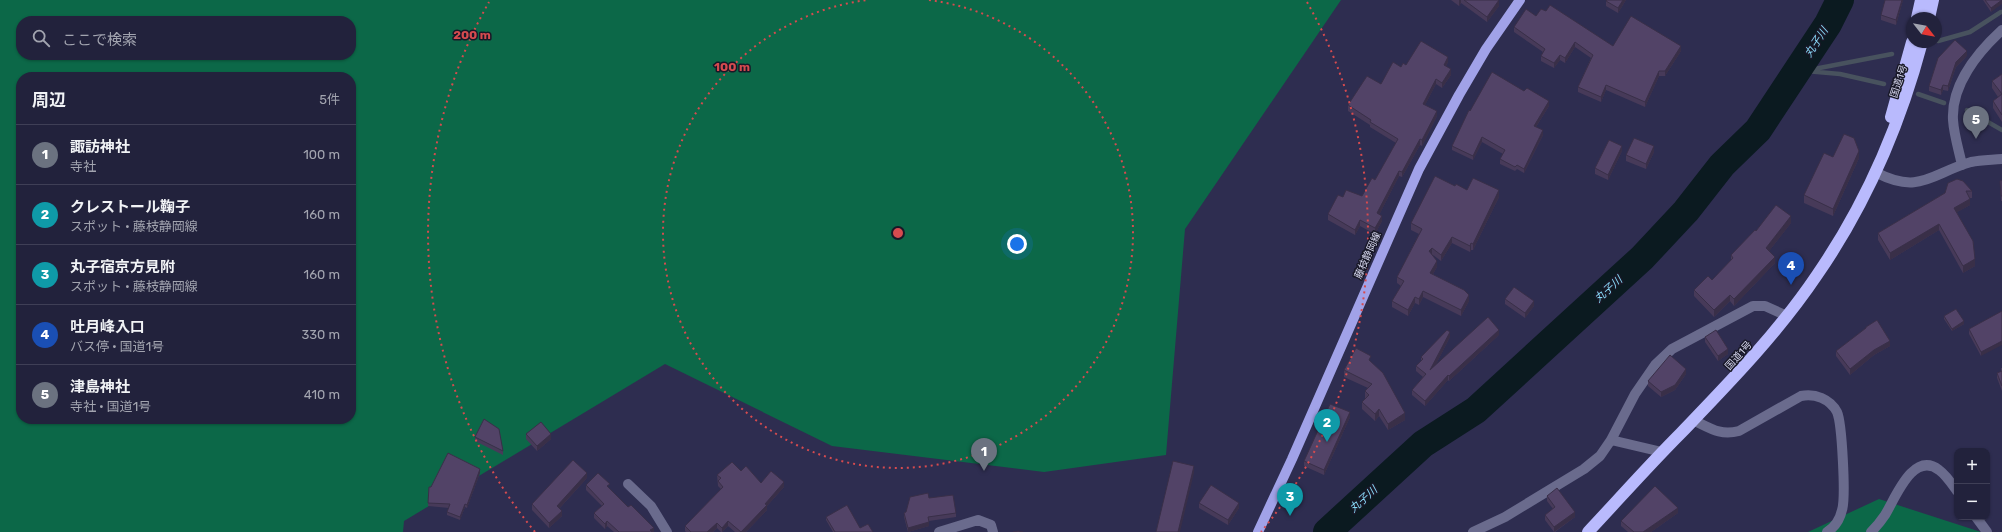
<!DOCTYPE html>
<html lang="ja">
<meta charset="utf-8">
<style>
body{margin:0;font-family:Rubik,"Noto Sans JP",sans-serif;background:#2a2a43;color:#f1f3f6}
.controls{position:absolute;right:12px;bottom:12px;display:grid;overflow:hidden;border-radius:8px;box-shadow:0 1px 3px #0004}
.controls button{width:36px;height:36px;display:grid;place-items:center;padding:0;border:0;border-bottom:1px solid #3f3f56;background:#22223c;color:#f1f3f6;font:20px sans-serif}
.compass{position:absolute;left:1906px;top:12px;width:36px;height:36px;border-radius:50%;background:#22223c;box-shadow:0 1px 3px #0004;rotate:121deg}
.you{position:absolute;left:1017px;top:244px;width:14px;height:14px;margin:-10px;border:3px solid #fff;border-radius:50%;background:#1a73e8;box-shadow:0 0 0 6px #1a73e833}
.badge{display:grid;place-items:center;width:26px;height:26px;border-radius:50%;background:#c8bb3b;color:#fff;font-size:13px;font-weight:700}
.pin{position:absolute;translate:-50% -33px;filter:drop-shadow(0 1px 2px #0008)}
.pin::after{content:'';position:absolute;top:21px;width:14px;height:12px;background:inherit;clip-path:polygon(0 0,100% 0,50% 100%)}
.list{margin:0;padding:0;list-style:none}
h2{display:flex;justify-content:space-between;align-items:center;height:52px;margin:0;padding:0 16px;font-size:17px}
h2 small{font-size:13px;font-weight:400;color:#a2a4af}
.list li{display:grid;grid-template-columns:26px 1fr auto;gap:12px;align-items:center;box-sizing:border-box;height:60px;padding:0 16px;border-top:1px solid #3f3f56}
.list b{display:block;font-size:15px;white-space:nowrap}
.list p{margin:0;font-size:13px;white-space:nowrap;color:#a2a4af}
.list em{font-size:13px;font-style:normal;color:#a2a4af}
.icon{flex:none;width:22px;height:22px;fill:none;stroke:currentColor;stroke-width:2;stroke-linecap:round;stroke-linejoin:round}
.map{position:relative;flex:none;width:2002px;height:532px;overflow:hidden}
.search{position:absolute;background:#22223c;box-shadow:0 1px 3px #0004;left:16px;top:16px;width:340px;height:44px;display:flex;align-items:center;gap:10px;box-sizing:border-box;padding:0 14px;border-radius:16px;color:#a2a4af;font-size:15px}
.panel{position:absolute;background:#22223c;box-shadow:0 1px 3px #0004;left:16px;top:72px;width:340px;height:352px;border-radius:16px}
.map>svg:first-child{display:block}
</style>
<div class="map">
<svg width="2002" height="532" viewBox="0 0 2002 532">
<rect width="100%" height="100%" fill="#2e2d50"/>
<path fill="#0c6848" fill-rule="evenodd" d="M0,0H1341L1185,229L1166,455L1044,472L832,446L665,364L404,521L403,532H0ZM21,21H351V55H21ZM21,77H351V419H21Z
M1879,499L1981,532H1808Z"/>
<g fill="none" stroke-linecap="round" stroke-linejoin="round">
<path stroke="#48525e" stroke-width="4.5" d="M1938,41L1970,32L2001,12
M1809,70L1892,54
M1794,76L1806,71L1840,74L1884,84
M1918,94L1944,103
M1967,110L2002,130"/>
<path stroke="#0b1a20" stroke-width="28" d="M1327,532L1423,444L1476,410L1642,258L1686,211L1722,165L1758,130L1828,24L1840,0"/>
<path stroke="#6a6b8d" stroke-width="10" d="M1962,165C1959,151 1954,135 1953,120C1951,85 1978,52 2002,30
M1877,173C1920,195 1932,173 1971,162C1981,160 1992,160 2002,159
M1693,420C1710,428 1720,436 1739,431L1801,396C1815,393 1830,399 1837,412C1842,423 1846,498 1842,510C1840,519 1835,527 1827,532
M1611,440L1662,452
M628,484L651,506L667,532
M1976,517L1987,532
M939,532L978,520L991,525L993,532
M1473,532L1505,517L1584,469L1600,456L1611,440L1635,394L1655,365L1672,349L1753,306H1765L1787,316
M1871,532C1876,527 1881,521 1885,515C1895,499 1913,450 1939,470C1946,475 1952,484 1957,491"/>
<path stroke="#a1a2e8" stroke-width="10" d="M1258,532L1292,459L1419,169L1459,95L1486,49L1520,0"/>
<path stroke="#b9bafd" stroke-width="12" d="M1917,18L1921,0
M1929,18L1933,0
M1891,117L1912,42
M1588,532C1619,499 1649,465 1681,433C1729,383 1778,333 1817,275C1866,204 1900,125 1922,42"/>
</g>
<path fill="#473a59" d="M1451,0H1498L1499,6L1487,22L1461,3L1459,6Z
M1626,0L1618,13L1606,6V1Z
M1903,0L1896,25L1881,20V15Z
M1983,0H2002L1991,12Z
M1536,16L1613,46L1681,51L1665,76H1659L1645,107L1606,90L1601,102L1578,92V87L1591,58L1575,47L1565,63L1560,60L1554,68L1541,61V56L1543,52L1514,32V27Z
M1967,56L1956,67L1948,91L1943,90L1941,95L1929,91V86Z
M1448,62L1446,66L1451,75L1442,88L1436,84L1425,105L1437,116L1422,146L1420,145L1402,177L1399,176L1379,215L1382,221L1375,234L1360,226L1355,235L1328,220V214L1343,197L1362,196L1375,180L1396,143L1370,127V125L1348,111V105L1381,84L1401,67L1406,65Z
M2002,74V122L1993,108V101L1998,97L1992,88V81Z
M1549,106L1536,127L1543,135L1524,173L1517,169L1515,171L1500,164V159L1503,154L1482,142L1473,160L1452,150V146L1470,111Z
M1622,151L1608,180L1595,174V168Z
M1654,152L1646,169L1626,161V155Z
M1859,158L1833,216L1804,203V195Z
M2002,180V201H2001L2000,181Z
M1455,186L1467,190L1499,197L1473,250H1471L1470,252L1452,243L1441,261L1433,255L1437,267L1433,274L1469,301L1461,316L1423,297L1419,305L1415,303L1408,316L1392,307V301L1401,286L1397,283V277L1419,234L1411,230V223Z
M1972,191V198H1970V205L1957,212L1975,266L1963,273L1939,230L1890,260L1878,240V233L1945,193Z
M1791,223L1769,251L1775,263L1734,306L1730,301L1714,317L1694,296V290L1712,280L1731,260V255L1756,231Z
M1505,299L1534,306L1525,318L1505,304Z
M2002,311L1981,356L1969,334V329Z
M1944,316L1964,324L1952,331L1944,319Z
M1866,327L1890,346L1874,355L1850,375L1836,356V351L1866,329Z
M1499,335L1449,381L1448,380L1425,406L1412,395V390L1423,377L1416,371V366L1421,362V357L1450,337L1435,366Z
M1705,337L1728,354L1718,361L1705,342Z
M1371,362L1405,420L1388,430L1379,416L1375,421L1362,409V402L1366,399L1365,398V391L1368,388L1344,377V370Z
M2001,368H2002V391L1997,378V373L2001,372Z
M1686,374L1675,390L1661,397L1648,386V381Z
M1350,417L1324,475L1304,466V461Z
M526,434L551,439L537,451L526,439Z
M475,437L503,451V455L475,441Z
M741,471L761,483L784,487L767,506V510L746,532H735L728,526L722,532H721L717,528L713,532H686L685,531V526L721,489L718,486L717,475Z
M480,473L467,508L465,507L460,520L447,515V512L449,508L428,506V503L431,487Z
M587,478L559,509L562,516L549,528L532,510V504Z
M586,485L610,489L654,532H614L607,526L605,529L594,518V513L602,506L586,490Z
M1547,496L1575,517L1555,532H1554L1545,520V515L1553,509L1547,501Z
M929,498L956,513V517L929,521V526L908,532L904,517V513L906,512Z
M1199,503L1239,508L1228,525L1199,508Z
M1678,513L1651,532H1628L1621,526V521Z
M826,517L860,528L873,532H833L826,520Z"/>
<path fill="#392f48" d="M1459,0H1461V3L1459,6Z
M1499,0V6L1487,22V17Z
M1623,0H1626L1618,13V8Z
M1902,0H1903L1896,25V20Z
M2002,0V4L1991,12V8Z
M1575,42V47L1565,63V58Z
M1681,46V51L1665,76V71Z
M1967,51V56L1956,67L1948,91V86L1956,62Z
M1560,55V60L1554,68V63Z
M1448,57V62L1444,70V65Z
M1451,69V75L1442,88V83Z
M1659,71V76L1645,107V102Z
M1436,79V84L1423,109V104Z
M1606,85V90L1601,102V97Z
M1943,85V90L1941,95V90Z
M1549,101V106L1534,130V126Z
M1437,111V116L1422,146V140Z
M1543,130V135L1524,173V169Z
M1482,137V142L1473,160V156Z
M1420,139V145L1402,177V172Z
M1622,146V151L1608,180V175Z
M1654,146V152L1646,169V164Z
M1859,151V158L1833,216V209Z
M1399,171V176L1377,219V213Z
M1499,190V197L1473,250V244Z
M1970,199V205L1954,214V208Z
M1382,216V221L1375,234V228Z
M1791,216V223L1766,255V248Z
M1360,220V226L1355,235V230Z
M1939,224V230L1890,260V253Z
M1452,237V243L1441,261V255Z
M1471,243V250L1470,252V246Z
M1432,248V255L1429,251Z
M1775,257V263L1734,306V299Z
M1975,259V266L1963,273V266Z
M1437,261V267L1430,279V273Z
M1423,291V297L1419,305V299Z
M1469,295V301L1461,316V310Z
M1730,295V301L1714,317V310Z
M1415,297V303L1408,316V310Z
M1534,301V306L1525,318V313Z
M1964,321V324L1952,331V329Z
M1499,330V335L1449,381V376Z
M1450,332V337L1430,376V370Z
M1890,341V346L1874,355L1850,375V369L1874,350Z
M2002,341V345L1981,356V352Z
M1728,349V354L1718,361V356Z
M1686,369V374L1675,390L1661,397V392Z
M1448,375V380L1425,406V401Z
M1379,409V416L1375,421V414Z
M1350,412V417L1324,475V470Z
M1405,413V420L1388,430V424Z
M551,434V439L537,451V446Z
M1194,466V473L1180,532H1178Z
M480,469V473L467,508V505Z
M587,473V478L557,511V506Z
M784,482V487L767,506V510L746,532H741Z
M1239,503V508L1228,525V520Z
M465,504V507L460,520V517Z
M1678,508V513L1651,532H1643Z
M562,511V516L549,528V523Z
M1575,512V517L1554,532V527Z
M607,521V526L605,529V524Z
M728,521V526L722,532V528Z
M929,522V526L908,532V528Z
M717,523V528L713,532H707Z
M654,528V532H650V530Z"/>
<path fill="#524367" stroke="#392f48" d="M1464,0H1499L1487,17Z
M1607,0H1623L1618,8L1606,1Z
M1885,0H1902L1896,20L1881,15Z
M1985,0H2002L1991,8Z
M1550,5L1613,46L1631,16L1681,46L1665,71H1659L1645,102L1606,85L1601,97L1578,87L1593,55L1575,42L1565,58L1560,55L1554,63L1541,56L1545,49L1514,27L1526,9L1536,16L1541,9L1546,11Z
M1955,40L1967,51L1956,62L1948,86L1943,85L1941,90L1929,86L1938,58Z
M1421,41L1448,57L1444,65L1451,69L1442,83L1436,79L1423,104L1437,111L1422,140L1420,139L1402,172L1399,171L1377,213L1382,216L1375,228L1360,220L1355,230L1328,214L1338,195L1343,197L1346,190L1362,196L1372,178L1375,180L1398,139L1370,122L1371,120L1348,105L1367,76L1381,84L1393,62L1401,67L1403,63L1406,65Z
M1492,72L1524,91L1527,88L1549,101L1534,126L1543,130L1524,169L1517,165L1515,167L1500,159L1505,150L1482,137L1473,156L1452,146L1469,110L1470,111Z
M2002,74V115L1993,101L2002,94L1992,81Z
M1844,134L1854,138L1859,151L1833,209L1804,195L1824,153L1833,157Z
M1634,138L1654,146L1646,164L1626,155Z
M1609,140L1622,146L1608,175L1595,168Z
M1435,176L1455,186L1456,184L1467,190L1473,178L1499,190L1473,244L1471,243L1470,246L1452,237L1441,255L1432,248L1429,251L1437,261L1430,273L1464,290L1469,295L1461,310L1423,291L1419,299L1415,297L1408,310L1392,301L1404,281L1397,277L1422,229L1411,223Z
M1957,179L1963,181L1972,191H1966L1970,199L1954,208L1973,241L1975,259L1963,266L1939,224L1890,253L1878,233L1945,193L1948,183Z
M2002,180V196H2001L2000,181Z
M1776,205L1791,216L1766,248L1775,257L1734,299L1730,295L1714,310L1694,290L1708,276L1712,280L1733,258L1731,255L1755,230L1756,231Z
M1514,287L1534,301L1525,313L1505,299Z
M1956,309L1964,321L1952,329L1944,316Z
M2002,311V341L1981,352L1969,329Z
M1488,317L1499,330L1449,376L1448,375L1425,401L1412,390L1426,374L1416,366L1423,359L1421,357L1447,330L1450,332L1430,370Z
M1877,320L1890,341L1874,350L1850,369L1836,351L1866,328V327Z
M1716,330L1728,349L1718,356L1705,337Z
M1356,348L1371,356L1369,360L1383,373L1405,413L1388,424L1379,409L1375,414L1362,402L1369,395L1365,391L1372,384L1344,370Z
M1670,355L1686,369L1675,385L1661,392L1648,381Z
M2002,371V386L1997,373Z
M1330,404L1350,412L1324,470L1304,461Z
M484,419L499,429L503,451L475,437Z
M541,422L551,434L537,446L526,434Z
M448,453L480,469L467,505L465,504L460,517L447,512L450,504L428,503L429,487H431Z
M573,460L587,473L557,506L562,511L549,523L532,504Z
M1173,461L1194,466L1178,532H1156Z
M732,462L741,471L746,466L761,483L771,471L784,482L765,504L767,505L741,532L728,521L722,528L717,523L707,532H691L685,526L723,487L718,481L721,478L717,475Z
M598,473L610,484L607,486L628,507L631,505L654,528L650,530L652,532H619L607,521L605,524L594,513L604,504L586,485Z
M1211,485L1239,503L1228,520L1199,503Z
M1655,486L1678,508L1643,532H1634L1621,521Z
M1557,488L1575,512L1554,527L1545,515L1555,507L1547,496Z
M928,493L929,498L953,495L956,513L928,517L929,522L908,528L904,513L906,512L910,497Z
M847,505L860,528L868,524L873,532H835L826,517Z
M1018,531L1023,532H1013Z"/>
<g fill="none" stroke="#d64b4f" stroke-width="2" stroke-dasharray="2 4">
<path d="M929 0A235 235 0 1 1 867 0"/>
<path d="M535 532A470 470 0 0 1 489 2M1307 2A470 470 0 0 1 1261 532"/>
</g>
<g text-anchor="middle" stroke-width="3" stroke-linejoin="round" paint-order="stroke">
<g font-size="10" fill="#d5d6ed" stroke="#181827">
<text transform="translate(1898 81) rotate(-72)" y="4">国道1号</text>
<text transform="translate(1367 255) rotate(-66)" y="4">藤枝静岡線</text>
<text transform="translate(1738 355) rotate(-48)" y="4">国道1号</text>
</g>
<g font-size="11" font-style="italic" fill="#87d8f6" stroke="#181827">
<text transform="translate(1816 42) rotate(-57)" y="4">丸子川</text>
<text transform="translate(1608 289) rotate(-42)" y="4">丸子川</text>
<text transform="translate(1363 499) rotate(-42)" y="4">丸子川</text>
</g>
</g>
<circle cx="898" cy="233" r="6" fill="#d64b4f" stroke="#181827" stroke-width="2"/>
<g font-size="12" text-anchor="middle" font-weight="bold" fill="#d64b4f" stroke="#181827" stroke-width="3" stroke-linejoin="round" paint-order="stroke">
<text x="472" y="39">200 m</text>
<text x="732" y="71">100 m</text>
</g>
</svg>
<div class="controls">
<button>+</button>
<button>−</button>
</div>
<svg class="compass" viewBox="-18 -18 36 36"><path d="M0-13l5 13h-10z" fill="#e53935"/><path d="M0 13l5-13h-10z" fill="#a2a4af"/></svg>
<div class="you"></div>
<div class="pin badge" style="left:984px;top:471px;background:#6b7280">1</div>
<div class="pin badge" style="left:1327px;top:442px;background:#0f9aa8">2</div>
<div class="pin badge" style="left:1290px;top:516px;background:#0f9aa8">3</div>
<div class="pin badge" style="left:1791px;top:285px;background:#1a4fb4">4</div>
<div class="pin badge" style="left:1976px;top:139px;background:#6b7280">5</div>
<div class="search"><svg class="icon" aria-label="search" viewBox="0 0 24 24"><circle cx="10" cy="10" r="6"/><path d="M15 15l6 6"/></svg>ここで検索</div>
<section class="panel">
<h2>周辺<small>5件</small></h2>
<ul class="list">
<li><span class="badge" style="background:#6b7280">1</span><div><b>諏訪神社</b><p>寺社</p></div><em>100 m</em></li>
<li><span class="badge" style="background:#0f9aa8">2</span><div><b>クレストール鞠子</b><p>スポット · 藤枝静岡線</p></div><em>160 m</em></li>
<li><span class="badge" style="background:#0f9aa8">3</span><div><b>丸子宿京方見附</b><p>スポット · 藤枝静岡線</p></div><em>160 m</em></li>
<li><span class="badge" style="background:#1a4fb4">4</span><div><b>吐月峰入口</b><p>バス停 · 国道1号</p></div><em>330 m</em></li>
<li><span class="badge" style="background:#6b7280">5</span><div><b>津島神社</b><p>寺社 · 国道1号</p></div><em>410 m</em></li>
</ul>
</section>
</div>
